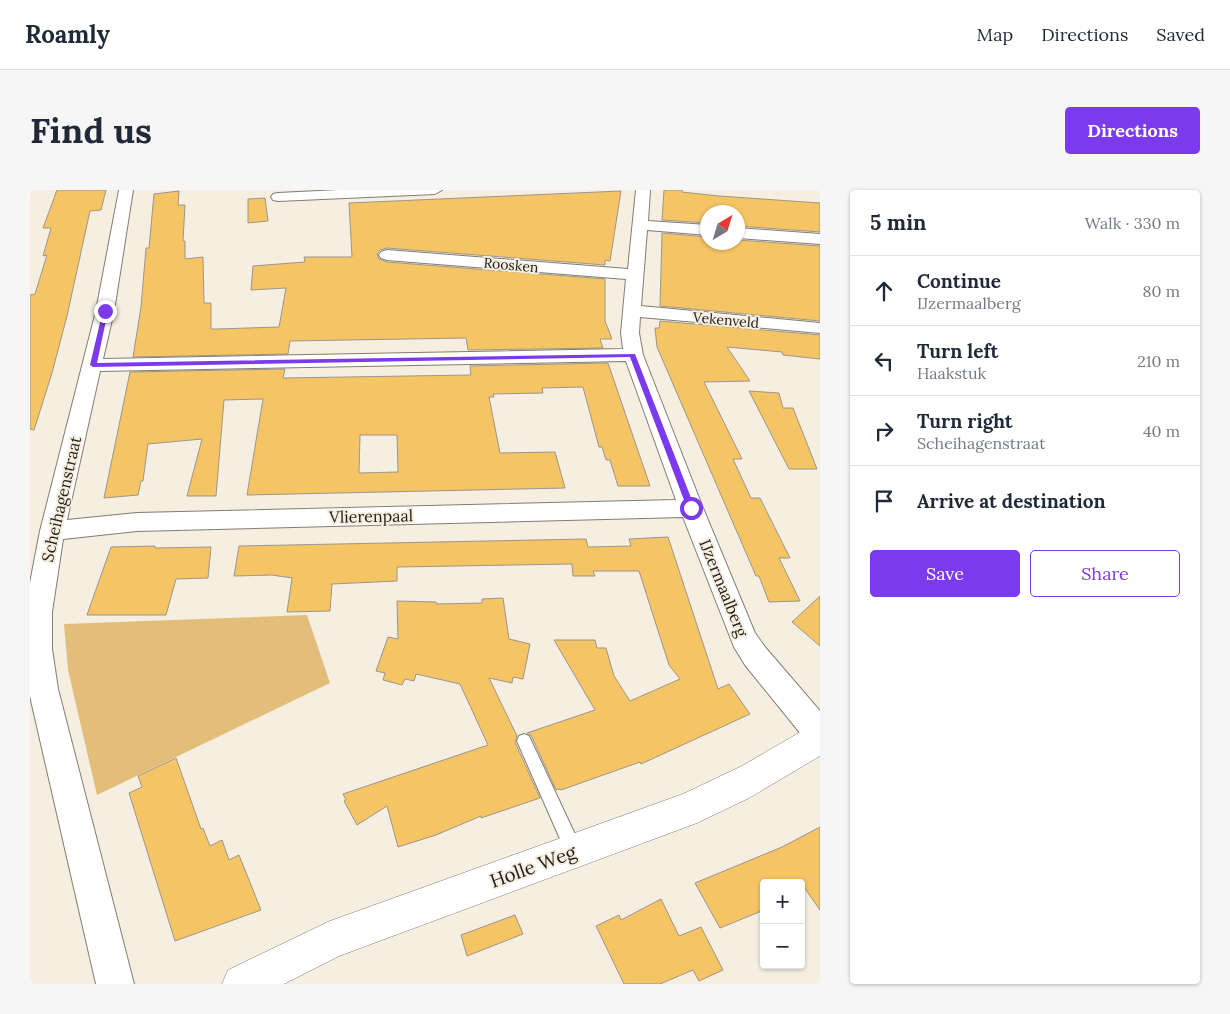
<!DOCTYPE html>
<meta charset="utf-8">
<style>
body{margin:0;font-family:Lora,serif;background:#f6f6f7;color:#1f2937}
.controls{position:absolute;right:15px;bottom:15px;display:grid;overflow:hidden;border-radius:5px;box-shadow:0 1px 4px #0004}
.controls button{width:45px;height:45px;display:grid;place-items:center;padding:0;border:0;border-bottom:1px solid #e0e1e3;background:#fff;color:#1f2937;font:25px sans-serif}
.compass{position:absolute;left:670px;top:15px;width:45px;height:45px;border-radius:50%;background:#fff;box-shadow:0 1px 4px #0004;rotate:38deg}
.stop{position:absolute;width:15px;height:15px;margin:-11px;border:4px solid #7c3aed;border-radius:50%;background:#fff}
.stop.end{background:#7c3aed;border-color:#fff;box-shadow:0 1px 5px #0008}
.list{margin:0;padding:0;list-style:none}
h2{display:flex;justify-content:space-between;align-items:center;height:65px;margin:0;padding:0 20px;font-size:21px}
h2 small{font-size:16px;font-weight:400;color:#747a83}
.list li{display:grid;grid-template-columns:32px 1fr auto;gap:15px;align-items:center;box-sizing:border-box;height:70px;padding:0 20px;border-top:1px solid #e0e1e3}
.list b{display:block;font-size:19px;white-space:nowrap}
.list p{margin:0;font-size:16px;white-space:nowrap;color:#747a83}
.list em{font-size:16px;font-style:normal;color:#747a83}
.actions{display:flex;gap:10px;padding:15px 20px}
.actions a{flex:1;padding:11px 0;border:1px solid #7c3aed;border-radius:5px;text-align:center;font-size:18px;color:#7c3aed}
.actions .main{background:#7c3aed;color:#fff}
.icon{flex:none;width:28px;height:28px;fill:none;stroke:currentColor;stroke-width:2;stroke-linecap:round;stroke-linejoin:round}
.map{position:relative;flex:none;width:790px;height:794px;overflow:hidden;border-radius:5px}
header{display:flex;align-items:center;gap:30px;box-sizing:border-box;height:70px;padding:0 25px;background:#fff;border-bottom:1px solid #e0e1e3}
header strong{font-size:24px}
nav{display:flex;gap:28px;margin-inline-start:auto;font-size:18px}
.intro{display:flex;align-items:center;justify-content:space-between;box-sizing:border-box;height:120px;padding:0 30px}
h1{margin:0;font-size:35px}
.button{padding:12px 22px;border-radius:5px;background:#7c3aed;color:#fff;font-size:18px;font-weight:700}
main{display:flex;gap:30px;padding:0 30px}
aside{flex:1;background:#fff;border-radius:5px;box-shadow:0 1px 4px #0004}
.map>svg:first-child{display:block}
</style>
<header>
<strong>Roamly</strong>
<nav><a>Map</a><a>Directions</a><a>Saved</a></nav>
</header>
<div class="intro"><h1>Find us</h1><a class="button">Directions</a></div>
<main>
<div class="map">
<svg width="790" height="794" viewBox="0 0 790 794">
<rect width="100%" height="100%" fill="#f5eee1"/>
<path fill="#e2be7a" d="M277,425L300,493L67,605L38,480L34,434Z"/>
<path fill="#f4c465" stroke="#9d968b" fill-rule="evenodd" d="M27,0H76L71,20L60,21L37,126L22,183L4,240L0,239V105L5,104L17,65L13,66L21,38H13Z
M634,0H652V2L689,6L790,13V42L708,36V22H678V33L632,30Z
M149,1L148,15H155L153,51H155V69L173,67L174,113H181V139H187L249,137L256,98L221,100L223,76L275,72L274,67H322L319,13L591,1L580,71L575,70V75L357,58L350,60L347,64L349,69L357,72L575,89V131L582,149H570L573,158L438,160L436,148L260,151L258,164L103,167L111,117L116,58H119L124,4Z
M235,8L238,31L218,33V9Z
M632,43L678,47V52H708V50L790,56V131L630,116Z
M630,131L790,145V169L753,165L752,162L697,157L720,191L674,192L712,269H703L721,308H730L760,368H749L770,411L739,412L729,386H726L627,157L625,138H629Z
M578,173L620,296H588L580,270H576L572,257H569L553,197L512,198L513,203L463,204L464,207H459L470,263L525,262L535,298L217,305L233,209L194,210L186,306H157L172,249L118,254L113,291H111L108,305L74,308L100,182L255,179L253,188L441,185L440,176ZM330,245H367L368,282L329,283Z
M719,201L749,203L753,218H763L787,279H759Z
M638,347L688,499L699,494L720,524L611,574L610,572L531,600L530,599L526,600L501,545L497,543L565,520L524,450H565L567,458H576L584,486L600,511L650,489L639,475L609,381H563L565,386H543L542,374L367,377V391L302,394L300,421L257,422L262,388L242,385L204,386L209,356L556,349L558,357L601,356L599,349Z
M125,356V358L181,357L178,388L146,389L136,425H57L81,357Z
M790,406V456L762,432Z
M473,408L479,449L500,454L493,489L483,487L482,493L459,488L487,546L485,552L510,608L451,628V626L406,645L368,657L357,616L327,635L314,611L316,610L313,604L458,555L430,494L386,484L384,491L375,489L372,495L353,490L355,483L346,481L358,447L368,449L367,411L406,412L407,414L452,413V409Z
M146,568L171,639L173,638L180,656L192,650L199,670L209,665L231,720L145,751L99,603L112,597L108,586Z
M790,637V720L771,693H734V720L690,738L665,693L752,657Z
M631,709L649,746L671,737L693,780L669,791L663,780L630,794H594L566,736L589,725L591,730Z
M485,725L493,744L437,766L431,745Z"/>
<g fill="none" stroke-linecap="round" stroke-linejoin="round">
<defs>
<path id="service" d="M494,544L499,546L550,655L552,661L550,667L544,669L538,667L487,551L489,546Z"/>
<path id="minor" d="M89,0H103L84,121L73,169L593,159L591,143L596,89L357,70L351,68L349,65L351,62L357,60L598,79L606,0H620L618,31L678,35V45L617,40L611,116L790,133V143L610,127L609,143L613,165L673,318L725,443L735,457L790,521V559L779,554L715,475L704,457L653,327L107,341L33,349L22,422V459L28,499L104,794H66L0,506V393L10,341L66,121ZM596,171L646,310L107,323L37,330L70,181Z
M309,0H412L405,4L248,11L243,10L241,7L243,4L248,3Z
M708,38L790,44V54L708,48Z"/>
<path id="tertiary" d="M790,533V566L719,608L667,633L309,766L254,794H192L198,780L300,731L653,604L712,576L779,537Z"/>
</defs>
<use href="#service" stroke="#837d71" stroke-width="2"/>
<use href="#minor" stroke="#837d71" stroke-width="2"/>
<use href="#tertiary" stroke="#837d71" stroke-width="1"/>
<use href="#service" fill="#fff" fill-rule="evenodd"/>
<use href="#minor" fill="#fff" fill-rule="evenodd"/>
<use href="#tertiary" fill="#fff" fill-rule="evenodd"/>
</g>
<path fill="#7c3aed" d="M73,120L78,121L67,173L605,164L665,318L661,321L657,318L600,167L63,177L60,175Z"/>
<g text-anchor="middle" stroke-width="4" stroke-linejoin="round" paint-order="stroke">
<g font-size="14" fill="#24211c" stroke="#f5eee1">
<text transform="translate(481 75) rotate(5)" y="5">Roosken</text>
<text transform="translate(696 130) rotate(5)" y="5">Vekenveld</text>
</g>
<g font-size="16" fill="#24211c" stroke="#f5eee1">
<text transform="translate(31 309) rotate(-77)" y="6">Scheihagenstraat</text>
<text transform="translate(341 326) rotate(-1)" y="6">Vlierenpaal</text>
<text transform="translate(694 398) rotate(68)" y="6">IJzermaalberg</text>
</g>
<g font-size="19" fill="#24211c" stroke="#f5eee1">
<text transform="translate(503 676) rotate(-20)" y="7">Holle Weg</text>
</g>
</g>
</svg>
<div class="controls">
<button>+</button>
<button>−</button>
</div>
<svg class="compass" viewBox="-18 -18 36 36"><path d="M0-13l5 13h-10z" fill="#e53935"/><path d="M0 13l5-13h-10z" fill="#747a83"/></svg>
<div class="stop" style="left:661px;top:318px"></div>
<div class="stop end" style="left:75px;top:121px"></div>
</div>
<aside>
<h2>5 min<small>Walk · 330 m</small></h2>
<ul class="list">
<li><svg class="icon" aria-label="ahead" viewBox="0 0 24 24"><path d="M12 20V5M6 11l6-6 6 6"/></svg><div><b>Continue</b><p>IJzermaalberg</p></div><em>80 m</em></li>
<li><svg class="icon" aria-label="left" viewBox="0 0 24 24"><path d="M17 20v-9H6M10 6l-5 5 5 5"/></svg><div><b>Turn left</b><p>Haakstuk</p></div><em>210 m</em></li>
<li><svg class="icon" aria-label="right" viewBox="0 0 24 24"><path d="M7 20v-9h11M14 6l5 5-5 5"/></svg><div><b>Turn right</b><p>Scheihagenstraat</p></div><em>40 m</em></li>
<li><svg class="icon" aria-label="arrive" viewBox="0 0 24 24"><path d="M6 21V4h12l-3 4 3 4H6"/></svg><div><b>Arrive at destination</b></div></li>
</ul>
<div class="actions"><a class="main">Save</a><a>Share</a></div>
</aside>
</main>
